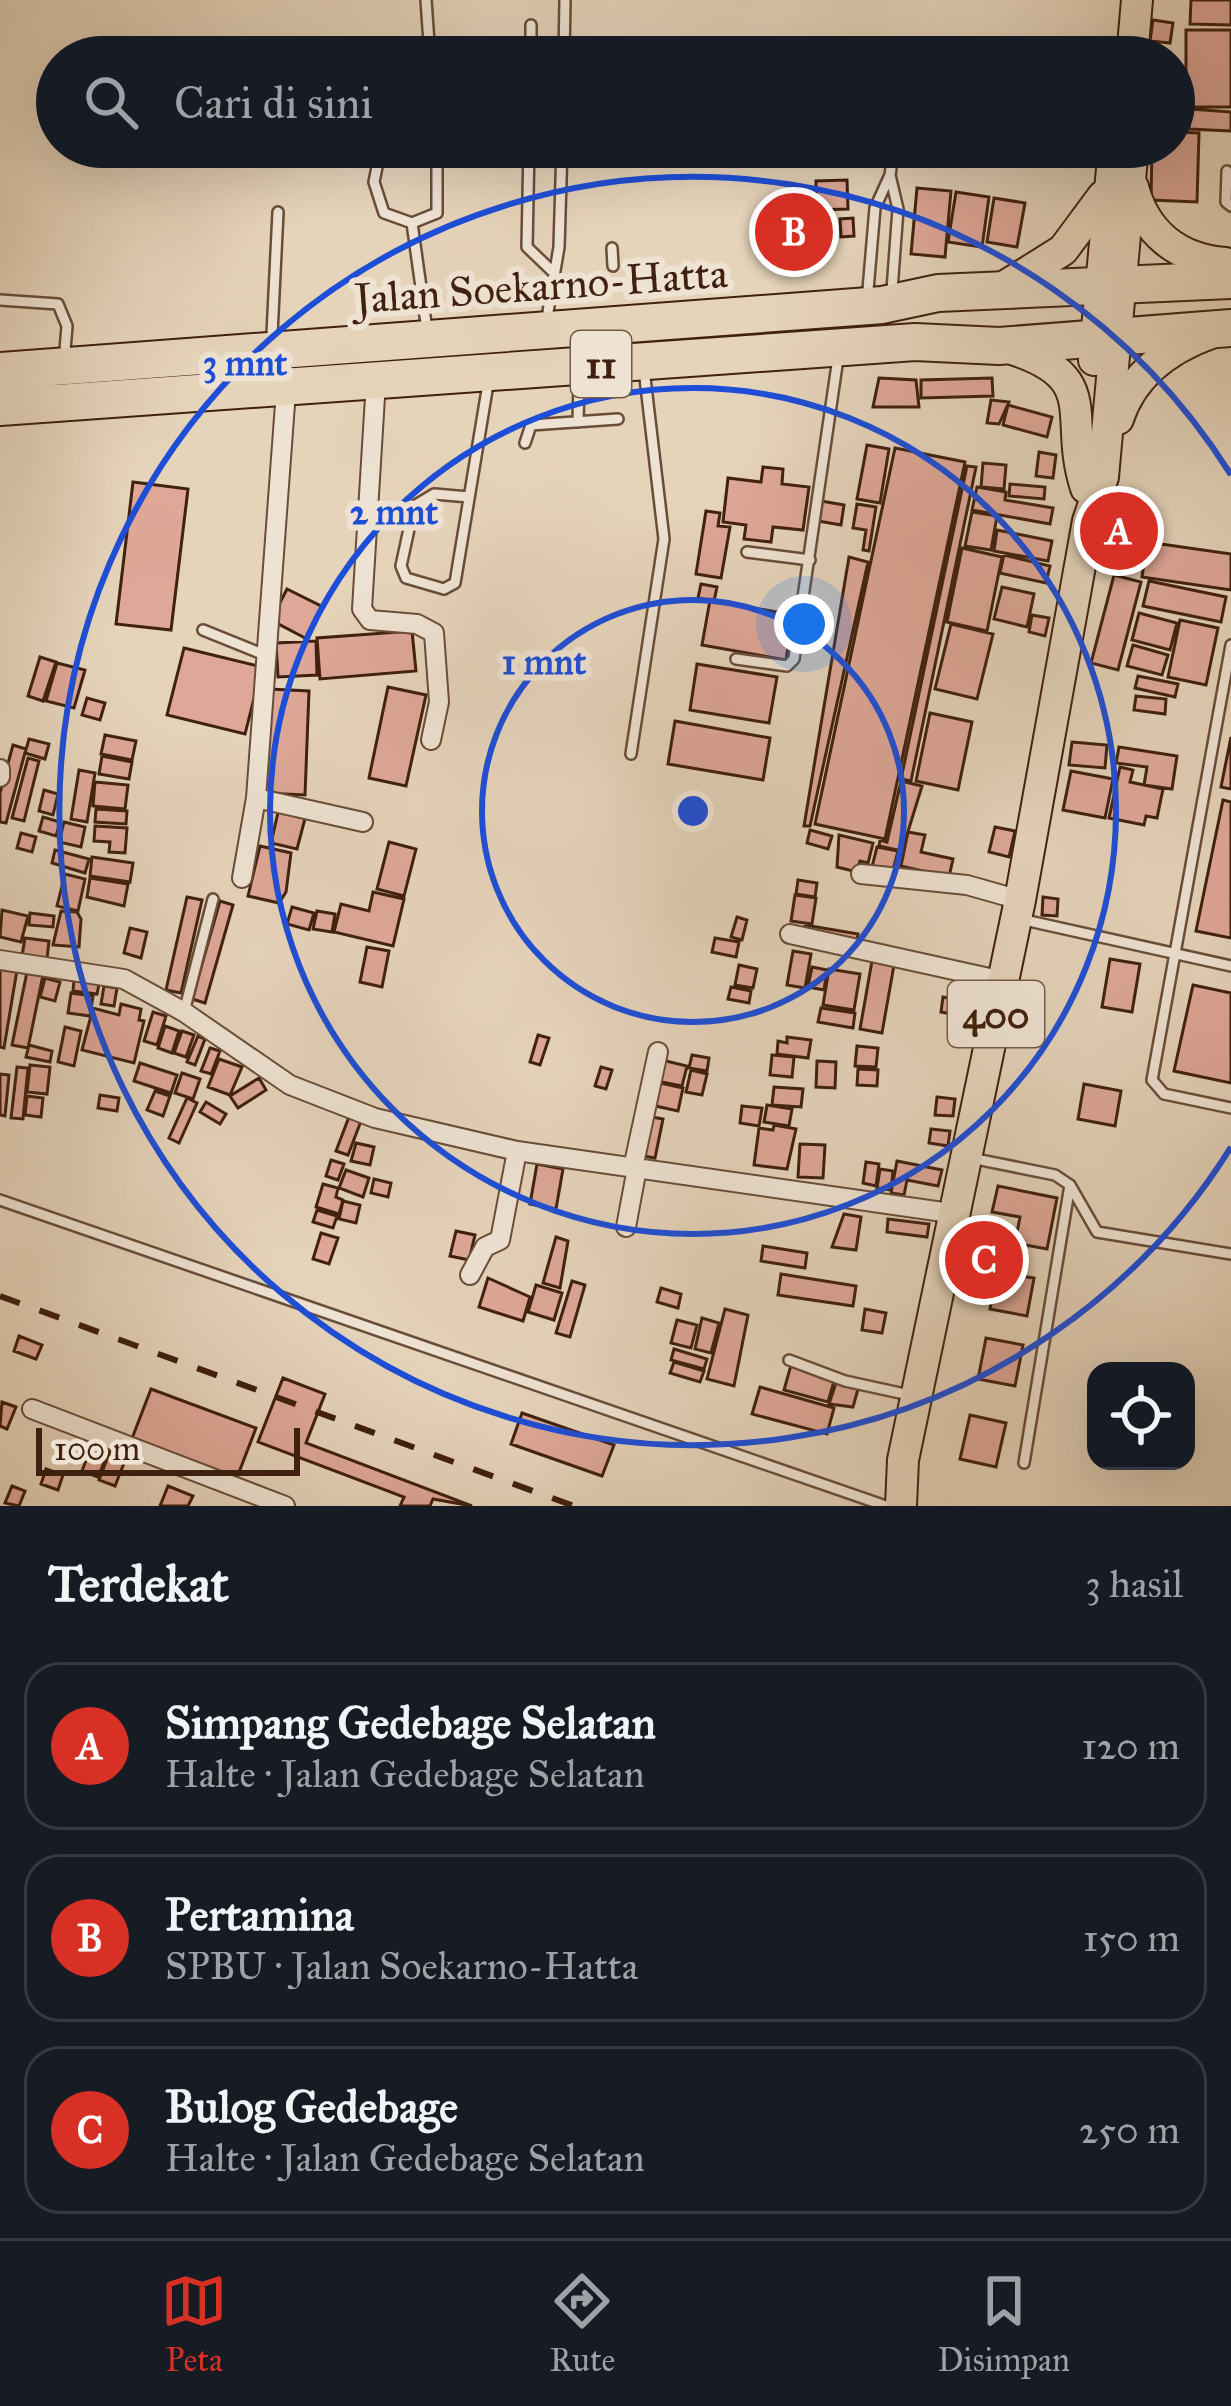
<!DOCTYPE html>
<html lang="id">
<meta charset="utf-8">
<style>
body{margin:0;font-family:"IM FELL Great Primer",serif;background:#20242c;color:#f1f3f6}
.controls{position:absolute;right:36px;bottom:36px;display:grid;overflow:hidden;border-radius:24px;box-shadow:0 12px 48px #0002}
.controls button{width:108px;height:108px;display:grid;place-items:center;padding:0;border:0;border-bottom:3px solid #363941;background:#171b24;color:#f1f3f6;font:60px sans-serif}
.scale{position:absolute;left:36px;bottom:30px;width:264px;box-sizing:border-box;padding-left:12px;border:6px solid #40200e;border-top:0;font-size:33px;line-height:42px;white-space:nowrap;color:#40200e;-webkit-text-stroke:9px #eee2d2;paint-order:stroke}
.you{position:absolute;left:804px;top:624px;width:42px;height:42px;margin:-30px;border:9px solid #fff;border-radius:50%;background:#1a73e8;box-shadow:0 0 0 18px #1a73e833}
.badge{display:grid;place-items:center;width:78px;height:78px;border-radius:50%;background:#d93025;color:#fff;font-size:39px;font-weight:700}
.pin{position:absolute;translate:-50% -50%;border:6px solid #fff;box-shadow:0 3px 12px #0006}
.list{margin:0;padding:0;list-style:none}
h2{display:flex;justify-content:space-between;align-items:center;height:156px;margin:0;padding:0 48px;font-size:51px}
h2 small{font-size:39px;font-weight:400;color:#9ea1a6}
.list li{display:grid;grid-template-columns:78px 1fr auto;gap:36px;align-items:center;box-sizing:border-box;height:168px;margin:0 24px 24px;padding:0 24px;border:3px solid #363941;border-radius:36px}
.list b{display:block;font-size:45px;white-space:nowrap}
.list p{margin:0;font-size:39px;white-space:nowrap;color:#9ea1a6}
.list em{font-size:39px;font-style:normal;color:#9ea1a6}
.icon{flex:none;width:66px;height:66px;fill:none;stroke:currentColor;stroke-width:2;stroke-linecap:round;stroke-linejoin:round}
.map{position:relative;flex:none;width:1231px;height:1506px;overflow:hidden}
.search{position:absolute;background:#171b24;box-shadow:0 12px 48px #0002;left:36px;right:36px;top:36px;height:132px;display:flex;align-items:center;gap:30px;box-sizing:border-box;padding:0 42px;border-radius:66px;color:#9ea1a6;font-size:45px}
.sheet{height:732px;background:#171b24}
nav{display:flex;justify-content:space-around;align-items:center;box-sizing:border-box;height:168px;border-top:3px solid #363941;background:#171b24;font-size:33px;color:#9ea1a6}
nav a{display:grid;justify-items:center;gap:6px}
nav .on{color:#d93025}
.map>svg:first-child{display:block}
</style>
<div class="map">
<svg width="1231" height="1506" viewBox="0 0 1231 1506">
<rect width="100%" height="100%" fill="#e5d3ba"/>
<filter id="stains"><feTurbulence type="fractalNoise" baseFrequency=".00167" numOctaves="4"/><feColorMatrix values="0 0 0 0 .2 0 0 0 0 .09 0 0 0 0 .02 0 0 0 .5 -.17"/></filter>
<radialGradient id="worn" r=".72"><stop offset=".6" stop-color="#630" stop-opacity="0"/><stop offset="1" stop-color="#630" stop-opacity=".3"/></radialGradient>
<path fill="#dea797" stroke="#40200e" stroke-width="3" d="M1191,0H1231V25L1190,24Z
M1153,20L1173,23L1170,43L1150,41Z
M1186,30H1231V107H1186Z
M1190,109L1231,112V131L1189,129Z
M1174,132L1199,133L1197,202L1151,200L1152,147H1174Z
M847,180L848,209L816,210V181Z
M917,188L951,191L945,257L911,254Z
M956,192L989,197L982,247L948,242Z
M994,198L1025,203L1017,247L987,242Z
M808,215L812,262L778,264L775,218Z
M853,218L854,236L841,237L840,219Z
M879,378L916,380L919,407H873Z
M992,378L993,396L921,398V380Z
M991,400L1009,402L999,424L987,423Z
M1008,405L1052,417L1047,437L1003,425Z
M867,445L889,449L880,503L857,499Z
M895,448L965,462L885,839L815,824Z
M1039,452L1056,455L1053,478L1036,476Z
M983,463L1006,465L1004,489L981,487Z
M967,466L976,467L911,781L901,779Z
M763,467L783,469L782,484L809,487L803,530L773,527L771,542L744,539L746,525L723,522L728,478L761,482Z
M133,482L188,489L171,630L116,624Z
M1010,484L1045,487L1044,499L1009,496Z
M977,487L1006,492L1005,500L1053,508L1050,524L972,510Z
M821,501L844,505L841,525L818,521Z
M857,504L876,507L869,551L863,550L866,530L853,528Z
M706,511L720,513L718,526L730,527L721,578L696,574Z
M972,512L997,516L991,550L965,546Z
M997,530L1052,541L1048,561L994,551Z
M1147,542L1231,554V590L1142,577Z
M962,548L1002,557L987,631L947,622Z
M1004,555L1050,566L1046,583L1000,573Z
M849,557L868,562L810,826H804Z
M1114,575L1141,582L1118,670L1091,663Z
M1149,581L1226,597L1221,622L1143,606Z
M701,584L717,587L714,601L698,598Z
M1002,587L1034,594L1027,627L994,619Z
M287,589L323,607L307,639L271,620Z
M710,600L793,615L786,660L702,645Z
M1139,613L1177,623L1170,650L1132,640Z
M1032,615L1049,618L1045,636L1029,632Z
M1180,620L1218,628L1206,685L1168,677Z
M951,624L993,634L977,699L935,689Z
M412,631L416,671L320,679L317,638Z
M316,641L317,675L278,677L276,643Z
M1133,645L1168,655L1162,675L1127,666Z
M184,648L262,667L245,734L167,715Z
M40,657L56,662L43,701L28,696Z
M57,663L85,670L74,708L46,701Z
M697,664L777,677L769,723L690,710Z
M1138,676L1178,684L1175,697L1135,688Z
M388,687L426,695L406,786L369,778Z
M269,689L309,691L305,795L264,793Z
M1136,696L1166,699L1165,714L1134,710Z
M87,698L105,703L100,720L82,715Z
M930,713L972,722L958,790L916,781Z
M675,721L770,738L763,780L668,764Z
M105,735L136,741L132,760L101,754Z
M1231,737V789L1221,787Z
M29,739L49,744L45,759L25,753Z
M1072,742L1107,745L1105,768L1069,765Z
M13,745L26,749L6,823L0,822V793Z
M1119,747L1177,756L1172,789L1144,785L1147,767L1116,763Z
M102,756L132,762L129,779L99,774Z
M28,758L39,761L24,821L12,818Z
M1120,767L1133,770L1130,782L1163,789L1157,818L1146,816L1144,825L1109,818Z
M79,770L95,773L87,822L71,819Z
M1071,771L1113,779L1105,818L1063,810Z
M901,781L922,786L902,851L879,846L880,840L887,842Z
M95,782L128,785L125,809L93,806Z
M44,790L58,794L53,815L39,811Z
M1223,800L1231,802V938L1196,931Z
M280,804L307,811L297,849L271,843Z
M96,809L127,811L126,824L95,822Z
M43,817L60,822L56,836L39,831Z
M64,822L85,827L81,847L59,842Z
M95,826L127,828L125,853L109,852L110,842L94,841Z
M995,827L1015,831L1009,857L989,852Z
M810,830L832,836L828,849L807,843Z
M908,832L925,835L921,852L953,859L949,877L901,866Z
M21,833L36,837L32,852L17,848Z
M839,835L873,843L868,863L860,861L857,872L837,867Z
M389,842L416,849L404,896L377,889Z
M260,846L291,853L286,892L279,903L248,896Z
M877,847L898,851L893,870L871,871Z
M55,850L89,859L85,873L52,863Z
M92,857L133,863L130,882L90,876Z
M65,874L85,879L78,911L57,906Z
M90,878L128,884L124,906L87,897Z
M798,880L817,883L815,897L796,894Z
M373,892L404,899L393,946L334,932L341,904L369,911Z
M795,895L816,898L812,924L791,921Z
M187,897L202,900L181,993L166,990Z
M1043,897L1058,899L1057,916L1042,915Z
M220,901L233,905L205,1003L192,999Z
M292,907L314,913L309,930L287,924Z
M2,910L28,916L21,942L0,937Z
M61,911L77,912L81,919L79,947L53,945Z
M317,911L335,914L332,932L313,929Z
M30,913L54,916L53,927L29,925Z
M737,917L747,920L742,940L731,937Z
M805,925L858,934L855,949L802,940Z
M130,928L147,932L141,958L124,953Z
M25,938L49,941L47,959L22,956Z
M715,938L739,942L736,957L712,952Z
M367,947L389,951L382,987L360,982Z
M793,951L811,954L805,988L787,985Z
M1110,959L1140,964L1132,1012L1102,1007Z
M872,961L894,965L882,1033L860,1029Z
M739,965L757,969L753,988L735,985Z
M0,967L17,970L4,1048L0,1047Z
M812,967L827,970L824,990L808,987Z
M829,969L860,974L854,1010L823,1005Z
M27,972L43,975L28,1048L12,1045Z
M962,977L978,980L974,1001L959,999Z
M45,978L60,982L55,1001L40,997Z
M74,980L99,984L97,994L73,991Z
M1193,985L1231,993V1083L1174,1071Z
M104,986L117,988L114,1006L101,1004Z
M731,987L751,991L749,1003L728,999Z
M71,993L93,996L90,1016L68,1013Z
M943,997L975,1003L972,1018L941,1012Z
M121,1004L141,1009L139,1020L144,1021L134,1063L82,1050L93,1008L119,1015Z
M821,1008L855,1013L853,1028L818,1022Z
M153,1012L166,1016L157,1045L144,1041Z
M165,1026L179,1031L172,1053L158,1048Z
M65,1027L81,1031L74,1066L58,1062Z
M182,1031L194,1035L186,1057L174,1053Z
M538,1035L549,1038L540,1065L530,1062Z
M198,1036L205,1039L195,1065L187,1062Z
M787,1037L811,1040L808,1058L777,1054L778,1041L787,1043Z
M29,1045L52,1051L50,1062L26,1057Z
M857,1046L878,1048L876,1067L855,1066Z
M210,1048L220,1051L211,1074L201,1071Z
M692,1055L709,1058L707,1071L689,1068Z
M772,1055L794,1057L792,1077L770,1075Z
M219,1059L242,1067L230,1095L208,1087Z
M662,1060L687,1066L682,1086L657,1081Z
M817,1061L836,1062L835,1088L816,1087Z
M140,1063L177,1075L171,1093L134,1081Z
M30,1065L50,1067L47,1094L27,1092Z
M17,1067L28,1068L23,1119L11,1118Z
M601,1067L612,1070L606,1089L595,1086Z
M858,1069L878,1070L877,1086L857,1085Z
M691,1070L707,1074L702,1095L686,1092Z
M182,1073L200,1079L193,1099L175,1093Z
M0,1074L9,1075L5,1116L0,1115Z
M259,1078L266,1090L238,1108L230,1096Z
M656,1082L683,1088L678,1111L651,1105Z
M1084,1084L1121,1091L1115,1126L1078,1119Z
M774,1087L803,1089L801,1107L772,1105Z
M155,1091L170,1096L163,1116L147,1110Z
M100,1095L119,1098L117,1111L98,1108Z
M27,1096L43,1098L41,1117L25,1115Z
M937,1097L955,1099L953,1116L935,1115Z
M187,1098L197,1103L179,1143L169,1138Z
M206,1102L226,1114L220,1124L200,1112Z
M767,1105L792,1109L789,1126L764,1122Z
M742,1106L762,1108L759,1126L740,1123Z
M646,1116L663,1119L655,1158L638,1155Z
M349,1117L361,1121L348,1155L336,1151Z
M774,1125L796,1129L787,1169L754,1165L759,1128L773,1130Z
M931,1129L950,1131L948,1146L929,1143Z
M356,1143L374,1147L370,1165L351,1161Z
M800,1144L825,1145L823,1178L798,1177Z
M331,1160L344,1164L338,1180L326,1176Z
M897,1161L942,1170L938,1186L907,1180L904,1195L891,1193Z
M866,1162L879,1164L876,1186L863,1183Z
M537,1164L563,1169L556,1209L530,1204Z
M880,1169L893,1171L891,1190L877,1188Z
M346,1170L369,1178L363,1197L339,1188Z
M374,1179L391,1183L388,1197L371,1193Z
M323,1184L338,1188L336,1197L343,1200L339,1214L316,1207Z
M998,1186L1057,1198L1047,1249L1015,1243L1020,1217L992,1212Z
M343,1201L360,1205L356,1223L339,1219Z
M317,1210L337,1216L333,1228L313,1222Z
M844,1214L861,1217L856,1250L832,1247Z
M888,1219L929,1224L927,1237L887,1232Z
M456,1231L475,1235L469,1260L450,1256Z
M321,1233L338,1238L329,1264L313,1259Z
M556,1237L568,1241L560,1288L543,1283Z
M763,1246L807,1253L805,1268L761,1261Z
M996,1272L1034,1278L1027,1316L990,1309Z
M781,1274L856,1286L853,1306L778,1295Z
M488,1278L530,1297L523,1321L479,1307Z
M572,1281L585,1285L570,1337L556,1333Z
M536,1285L562,1293L554,1320L528,1312Z
M661,1288L681,1294L678,1308L657,1302Z
M725,1309L748,1315L734,1386L707,1379Z
M865,1309L886,1313L882,1333L862,1330Z
M702,1318L719,1323L711,1353L695,1349Z
M677,1320L697,1325L691,1348L671,1343Z
M19,1336L42,1345L36,1359L14,1351Z
M986,1338L1023,1345L1015,1386L978,1379Z
M674,1349L707,1359L704,1369L671,1360Z
M674,1362L704,1371L700,1382L670,1373Z
M791,1365L835,1378L828,1402L784,1390Z
M283,1378L325,1394L306,1443L472,1506L433,1499L430,1506H400L404,1497L258,1442Z
M836,1383L858,1389L853,1407L829,1404Z
M760,1387L834,1408L827,1434L752,1414Z
M151,1389L256,1428L236,1480L131,1441Z
M2,1402L16,1407L7,1429L0,1426Z
M522,1413L614,1445L602,1476L511,1444Z
M970,1415L1006,1423L996,1467L960,1459Z
M93,1442L110,1448L98,1477L82,1471Z
M112,1446L128,1453L115,1486L99,1480Z
M46,1469L63,1475L58,1490L41,1484Z
M12,1486L25,1491L19,1506L5,1503Z
M168,1486L193,1496L188,1506H160Z"/>
<g fill="none" stroke-linecap="round" stroke-linejoin="round">
<defs>
<path id="lane" d="M426,0L430,57
M531,57V25
M564,57L565,0
M381,147L374,182L384,213L412,223
M529,147L527,247L552,271
M1227,171L1226,202L1231,206
M890,175L898,209L892,290
M612,248L613,266
M868,290L875,208L890,175L894,147
M0,300L58,304L67,326L65,350
M548,312L559,247L562,147
M426,323L412,223L437,213V147
M272,334L278,212
M578,422L579,383
M525,443L531,425L618,419
M469,497L434,494L414,506L401,566L406,578L444,589L455,583L487,390
M747,552L810,560
M203,630L265,655
M1231,645L1152,1080L1164,1094L1231,1108
M736,659L787,666L794,659L837,365
M631,754L664,539L645,378
M1020,919L1231,966
M184,1012L213,899
M971,1158L1055,1175L1070,1185L1097,1232L1231,1254
M0,1200L886,1506
M789,1360L845,1381L914,1396
M1024,1463L1070,1185"/>
<path id="street" d="M375,397L362,609L370,620L417,624L434,633L439,702L431,740
M0,769V777
M256,798L363,822
M861,874L967,885L1020,900
M242,878L256,798L285,404
M790,934L1003,981
M0,960L124,979L184,1012L290,1085L375,1118L517,1151L957,1214
M633,1168L658,1052
M626,1227L637,1168
M470,1275L485,1247L500,1240L517,1151
M32,1409L285,1506"/>
<path id="primary" d="M1132,57L1137,0
M1133,187C1145,233 1178,259 1225,263
M999,290L1063,250L1103,196
M1009,348C1105,378 1062,416 1086,488
M1094,360L1112,169
M1118,419C1132,375 1169,348 1211,333
M901,1506L903,1460L1020,900L1088,521L1103,477L1133,147"/>
<path id="highway" d="M0,371L882,305L938,293L1231,280
M0,407L915,342L999,346L1231,328"/>
</defs>
<use href="#lane" stroke="#694d39" stroke-width="14"/>
<use href="#street" stroke="#694d39" stroke-width="22"/>
<use href="#primary" stroke="#40200e" stroke-width="34"/>
<use href="#highway" stroke="#40200e" stroke-width="40"/>
<use href="#lane" stroke="#eee2d2" stroke-width="9"/>
<use href="#street" stroke="#eee2d2" stroke-width="18"/>
<use href="#primary" stroke="#e5d3ba" stroke-width="30"/>
<use href="#highway" stroke="#e5d3ba" stroke-width="36"/>
<path stroke="#40200e" stroke-width="6" stroke-dasharray="21 21" stroke-linecap="butt" d="M0,1296L574,1506"/>
</g>
<g fill="none" stroke="#1d4ed8" stroke-width="6">
<circle cx="693" cy="811" r="211"/>
<circle cx="693" cy="811" r="423"/>
<path d="M1231 1147A634 634 0 1 1 1231 475"/>
</g>
<g text-anchor="middle" stroke-width="12" stroke-linejoin="round" paint-order="stroke">
<g fill="#eee2d2" stroke="#745a49" stroke-width="3">
<rect x="571" y="331" width="60" height="66" rx="9"/>
<rect x="948" y="981" width="96" height="66" rx="9"/>
</g>
<g font-size="39" font-weight="bold" fill="#40200e">
<text x="601" y="378">11</text>
<text x="996" y="1028">400</text>
</g>
<g font-size="42" fill="#40200e" stroke="#eee2d2">
<text transform="translate(541 285) rotate(-4)" y="15">Jalan Soekarno-Hatta</text>
</g>
</g>
<circle cx="693" cy="811" r="18" fill="#1d4ed8" stroke="#eee2d2" stroke-width="6"/>
<g font-size="36" text-anchor="middle" font-weight="bold" fill="#1d4ed8" stroke="#eee2d2" stroke-width="12" stroke-linejoin="round" paint-order="stroke">
<text x="245" y="375">3 mnt</text>
<text x="394" y="524">2 mnt</text>
<text x="544" y="674">1 mnt</text>
</g>
<rect width="100%" height="100%" filter="url(#stains)"/>
<rect width="100%" height="100%" fill="url(#worn)"/>
</svg>
<div class="controls">
<button><svg class="icon" aria-label="locate" viewBox="0 0 24 24"><circle cx="12" cy="12" r="6"/><path d="M12 2v4M12 18v4M2 12h4M18 12h4"/></svg></button>
</div>
<div class="scale">100 m</div>
<div class="you"></div>
<div class="pin badge" style="left:1119px;top:531px">A</div>
<div class="pin badge" style="left:794px;top:232px">B</div>
<div class="pin badge" style="left:984px;top:1260px">C</div>
<div class="search"><svg class="icon" aria-label="search" viewBox="0 0 24 24"><circle cx="10" cy="10" r="6"/><path d="M15 15l6 6"/></svg>Cari di sini</div>
</div>
<section class="sheet">
<h2>Terdekat<small>3 hasil</small></h2>
<ul class="list">
<li><span class="badge">A</span><div><b>Simpang Gedebage Selatan</b><p>Halte · Jalan Gedebage Selatan</p></div><em>120 m</em></li>
<li><span class="badge">B</span><div><b>Pertamina</b><p>SPBU · Jalan Soekarno-Hatta</p></div><em>150 m</em></li>
<li><span class="badge">C</span><div><b>Bulog Gedebage</b><p>Halte · Jalan Gedebage Selatan</p></div><em>250 m</em></li>
</ul>
</section>
<nav>
<a class="on"><svg class="icon" aria-label="map" viewBox="0 0 24 24"><path d="M3 6l6-2 6 2 6-2v14l-6 2-6-2-6 2zM9 4v14M15 6v14"/></svg>Peta</a>
<a><svg class="icon" aria-label="directions" viewBox="0 0 24 24"><path d="M12 3l9 9-9 9-9-9zM9 14v-3h6M13 9l2 2-2 2"/></svg>Rute</a>
<a><svg class="icon" aria-label="saved" viewBox="0 0 24 24"><path d="M7 4h10v16l-5-4-5 4z"/></svg>Disimpan</a>
</nav>
